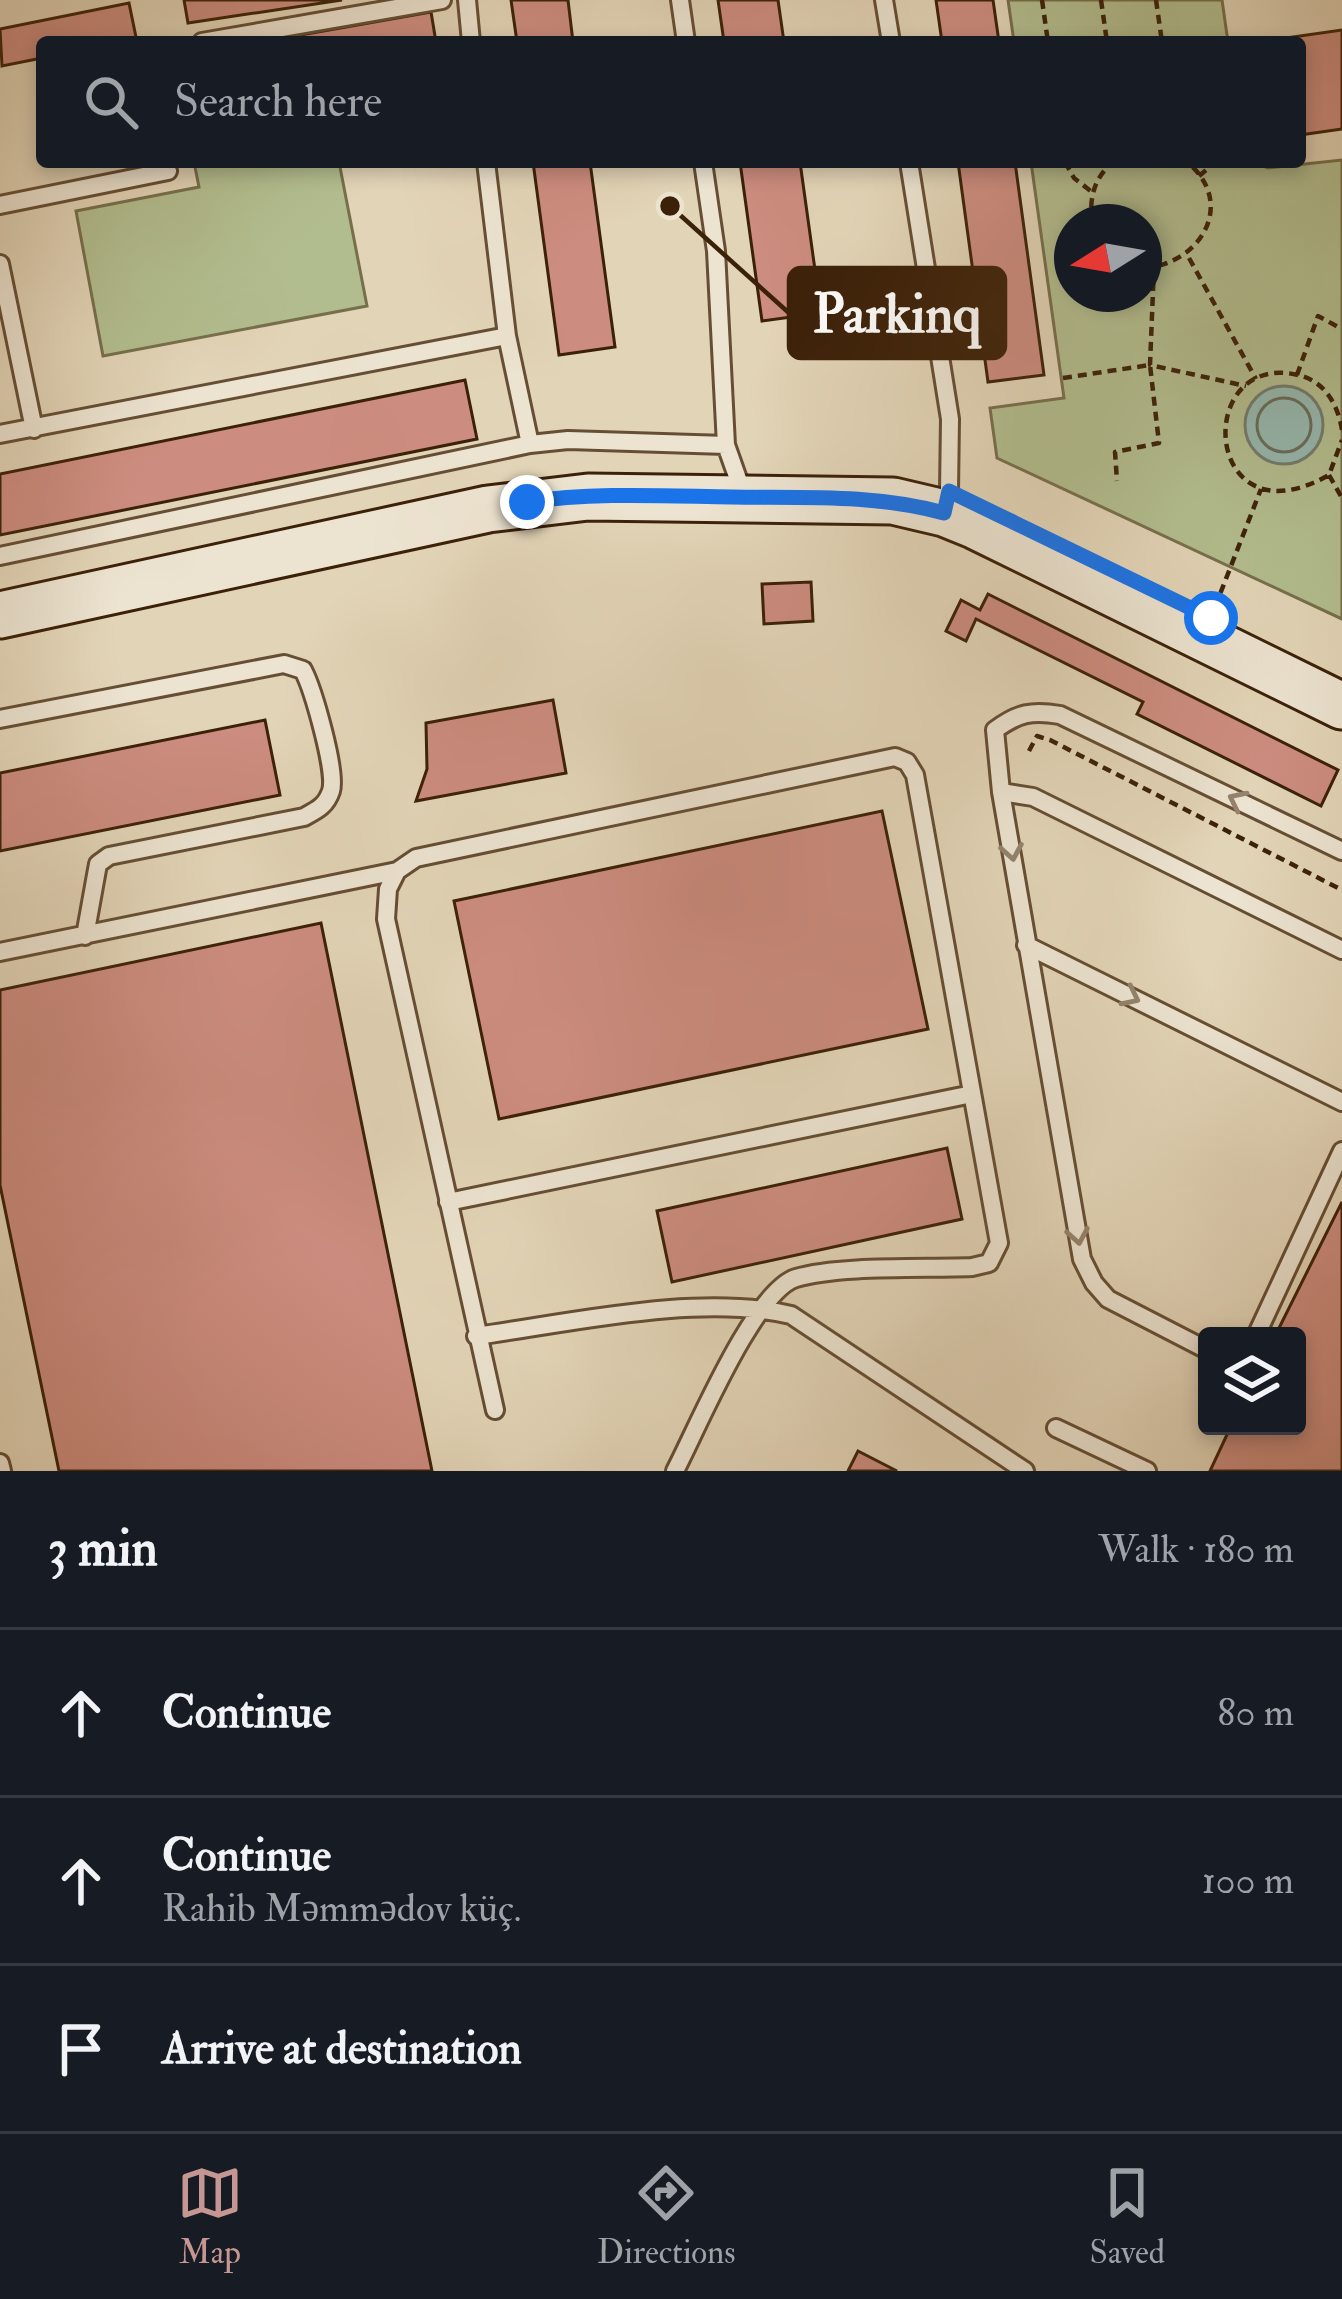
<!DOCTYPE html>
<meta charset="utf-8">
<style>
body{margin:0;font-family:"IM FELL Double Pica",serif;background:#20242c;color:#f1f3f6}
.controls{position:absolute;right:36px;bottom:36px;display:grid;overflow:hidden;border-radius:12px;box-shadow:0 6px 18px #0003}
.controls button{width:108px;height:108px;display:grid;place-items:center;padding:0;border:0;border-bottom:3px solid #363941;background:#171b24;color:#f1f3f6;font:60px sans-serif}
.compass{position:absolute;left:1054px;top:204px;width:108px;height:108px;border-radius:50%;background:#171b24;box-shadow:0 6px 18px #0003;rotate:259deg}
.stop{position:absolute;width:36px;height:36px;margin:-27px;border:9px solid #1a73e8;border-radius:50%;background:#fff}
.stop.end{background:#1a73e8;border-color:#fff;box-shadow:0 3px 12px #0008}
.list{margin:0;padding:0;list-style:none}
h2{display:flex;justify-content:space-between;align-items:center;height:156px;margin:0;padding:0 48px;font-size:51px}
h2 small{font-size:39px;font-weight:400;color:#9ea1a6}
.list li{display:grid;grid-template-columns:78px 1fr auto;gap:36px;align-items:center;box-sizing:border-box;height:168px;padding:0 48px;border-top:3px solid #363941}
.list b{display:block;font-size:45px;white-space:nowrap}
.list p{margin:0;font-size:39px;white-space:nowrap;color:#9ea1a6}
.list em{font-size:39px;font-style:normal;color:#9ea1a6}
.icon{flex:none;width:66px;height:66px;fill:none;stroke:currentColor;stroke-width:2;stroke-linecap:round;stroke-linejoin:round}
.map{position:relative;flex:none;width:1342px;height:1471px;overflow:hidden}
.search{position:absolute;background:#171b24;box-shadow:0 6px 18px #0003;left:36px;right:36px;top:36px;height:132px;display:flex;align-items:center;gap:30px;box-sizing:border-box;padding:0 42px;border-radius:12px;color:#9ea1a6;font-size:45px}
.sheet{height:660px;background:#171b24}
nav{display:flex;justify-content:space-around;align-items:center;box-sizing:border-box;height:168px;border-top:3px solid #363941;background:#171b24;font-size:33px;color:#9ea1a6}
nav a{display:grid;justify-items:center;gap:6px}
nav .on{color:#c59692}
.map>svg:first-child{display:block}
</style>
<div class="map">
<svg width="1342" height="1471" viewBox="0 0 1342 1471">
<rect width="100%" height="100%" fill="#e2d4b7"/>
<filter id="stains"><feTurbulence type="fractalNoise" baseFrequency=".00167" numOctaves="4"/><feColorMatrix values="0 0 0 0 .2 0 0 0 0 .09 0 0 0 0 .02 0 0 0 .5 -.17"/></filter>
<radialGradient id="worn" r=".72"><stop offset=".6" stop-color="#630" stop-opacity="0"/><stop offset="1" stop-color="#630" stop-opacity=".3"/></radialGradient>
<path fill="#b2bd8f" stroke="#776f4c" stroke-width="3" fill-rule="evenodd" d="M1008,0H1222L1228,42H1014Z
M1342,160V619L997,458L990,408L1064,398L1031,162H1253L1268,168ZM1072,222H1144V294H1072Z
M194,162H339L367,306L103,356L76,211L199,187Z"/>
<path fill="#95b8af" stroke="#717c6d" stroke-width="3" d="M1245 425a39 39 0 1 1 78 0a39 39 0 1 1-78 0Z"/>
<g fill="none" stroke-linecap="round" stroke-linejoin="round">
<path stroke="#686c5c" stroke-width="3" d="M1257 425a27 27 0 1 1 54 0a27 27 0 1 1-54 0Z"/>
</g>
<path fill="#cc8c7f" stroke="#3c2109" stroke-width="3" d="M184,0H342L188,23Z
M511,0H568L573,42H517Z
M718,0H778L784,42H724Z
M936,0H993L999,42H942Z
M129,3L137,42H42V58L2,66L0,29Z
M431,12L436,42H261Z
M1342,30V129L1300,135V42H1258Z
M533,162H590L615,347L559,355Z
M740,162H800L821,313L762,321Z
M958,162H1015L1044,375L988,382Z
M465,380L477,439L0,535V474Z
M811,582L813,621L764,624L762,584Z
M988,594L1338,770L1321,806L1137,714L1143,702L976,619L966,641L946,631L961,600L980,610Z
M553,700L566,773L416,801L427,769L426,723Z
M265,720L280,795L0,851V773Z
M882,811L928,1029L499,1119L454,901Z
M321,923L432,1471H59L0,1185V990Z
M947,1148L962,1219L672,1282L657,1211Z
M1342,1202V1471H1210L1231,1426H1297V1336H1275Z
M858,1451L897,1471H848Z"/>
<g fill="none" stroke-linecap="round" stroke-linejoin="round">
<defs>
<path id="service" d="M467,0L471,42
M680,0L686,42
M884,0L891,42
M202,42L442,0
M486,162L507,336L530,444L568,440L726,445
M703,162L716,251L726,445L738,479
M909,162L950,419L949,491
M0,205L168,171
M0,264L34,429
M0,434L507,336
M0,556L530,444
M0,719L284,664L303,670C313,689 337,772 331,791C326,806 317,810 304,817L109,856L98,864L85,936
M1001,792L1033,797L1342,950
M397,871L388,889L386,919L495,1410
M1026,945L1342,1102
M0,952L397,871L416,858L895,757L907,762L915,775L999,1243L989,1263L972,1267C925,1269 839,1265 796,1278C754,1291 697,1429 675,1471
M448,1202L972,1094
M476,1336C570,1323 699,1293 791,1315L1025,1471
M1256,1336L1342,1151
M1207,1350L1108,1299L1094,1283L1082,1259L1001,792L995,730C1018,713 1032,710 1060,715L1342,851
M1056,1428L1147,1471
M0,1463L2,1471"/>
<path id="secondary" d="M0,615L488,509L588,497L893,501L944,513L976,526L1342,706"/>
</defs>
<use href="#service" stroke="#664e34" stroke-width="22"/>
<use href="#secondary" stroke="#3c2109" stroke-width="51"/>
<path stroke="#3c2109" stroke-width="4.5" stroke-dasharray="9 6" stroke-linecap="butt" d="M1042,0L1048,42
M1101,0L1107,42
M1156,0L1162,42
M1065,162L1074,178L1092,192
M1199,176L1216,162
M1092,222C1089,198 1094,178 1113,162
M1189,258L1256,379
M1154,267L1150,365L1246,386
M1144,268C1201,264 1237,203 1187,162
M1297,375L1318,316L1342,329
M1063,378L1150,365L1159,443L1115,452L1117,481
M1342,430C1338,405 1325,381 1298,375C1192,350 1202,547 1329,475L1342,440
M1329,475L1342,498
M1215,607L1261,489
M1029,751L1037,736L1050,740L1342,890"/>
<use href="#service" stroke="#ece3d0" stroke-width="16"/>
<use href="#secondary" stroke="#ece3d0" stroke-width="45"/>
</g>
<defs><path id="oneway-chevron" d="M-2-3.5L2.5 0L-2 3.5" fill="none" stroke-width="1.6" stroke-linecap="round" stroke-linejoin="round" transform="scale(3)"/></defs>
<g stroke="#94826c">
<use href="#oneway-chevron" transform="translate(1237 800) rotate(-154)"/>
<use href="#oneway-chevron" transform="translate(1012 852) rotate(80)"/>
<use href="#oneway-chevron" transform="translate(1131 997) rotate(26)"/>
<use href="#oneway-chevron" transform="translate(1078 1236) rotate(80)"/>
</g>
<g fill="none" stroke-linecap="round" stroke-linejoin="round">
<path stroke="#1a73e8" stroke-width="15" d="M527,502C595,492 664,496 732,497C803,498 875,494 944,513L949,491L1211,618"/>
</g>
<path fill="none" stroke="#3c2109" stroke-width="4.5" d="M670 206L789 313"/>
<circle fill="#3c2109" stroke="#ece3d0" stroke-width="4.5" cx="670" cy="206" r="12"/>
<rect fill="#3c2109" stroke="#3c2109" stroke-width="4.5" x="789" y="268" width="216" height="90" rx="12"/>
<g font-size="54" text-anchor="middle" font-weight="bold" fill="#fff">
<text x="897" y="332">Parkinq</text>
</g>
<rect width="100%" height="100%" filter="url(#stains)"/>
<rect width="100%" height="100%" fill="url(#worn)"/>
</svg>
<div class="controls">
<button><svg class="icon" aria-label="layers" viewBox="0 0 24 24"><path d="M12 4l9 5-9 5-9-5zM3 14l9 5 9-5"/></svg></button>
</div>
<svg class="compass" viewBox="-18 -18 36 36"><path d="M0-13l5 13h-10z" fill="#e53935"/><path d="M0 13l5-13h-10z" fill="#9ea1a6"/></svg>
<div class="stop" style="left:1211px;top:618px"></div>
<div class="stop end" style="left:527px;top:502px"></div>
<div class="search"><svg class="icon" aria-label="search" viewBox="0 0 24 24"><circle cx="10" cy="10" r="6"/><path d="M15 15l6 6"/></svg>Search here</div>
</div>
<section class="sheet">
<h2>3 min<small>Walk · 180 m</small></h2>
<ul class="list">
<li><svg class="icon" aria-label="ahead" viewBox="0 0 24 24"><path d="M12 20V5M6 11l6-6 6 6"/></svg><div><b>Continue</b></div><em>80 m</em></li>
<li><svg class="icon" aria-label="ahead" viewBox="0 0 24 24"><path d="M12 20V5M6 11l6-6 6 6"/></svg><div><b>Continue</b><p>Rahib Məmmədov küç.</p></div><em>100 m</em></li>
<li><svg class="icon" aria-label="arrive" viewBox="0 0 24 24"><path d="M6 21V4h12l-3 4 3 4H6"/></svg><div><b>Arrive at destination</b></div></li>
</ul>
</section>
<nav>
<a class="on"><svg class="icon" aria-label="map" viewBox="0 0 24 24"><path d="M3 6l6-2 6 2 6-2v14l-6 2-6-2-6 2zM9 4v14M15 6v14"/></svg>Map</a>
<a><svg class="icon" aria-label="directions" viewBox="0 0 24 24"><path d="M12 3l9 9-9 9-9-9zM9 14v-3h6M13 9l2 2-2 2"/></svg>Directions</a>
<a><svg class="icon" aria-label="saved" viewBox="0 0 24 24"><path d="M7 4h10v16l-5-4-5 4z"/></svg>Saved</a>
</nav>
